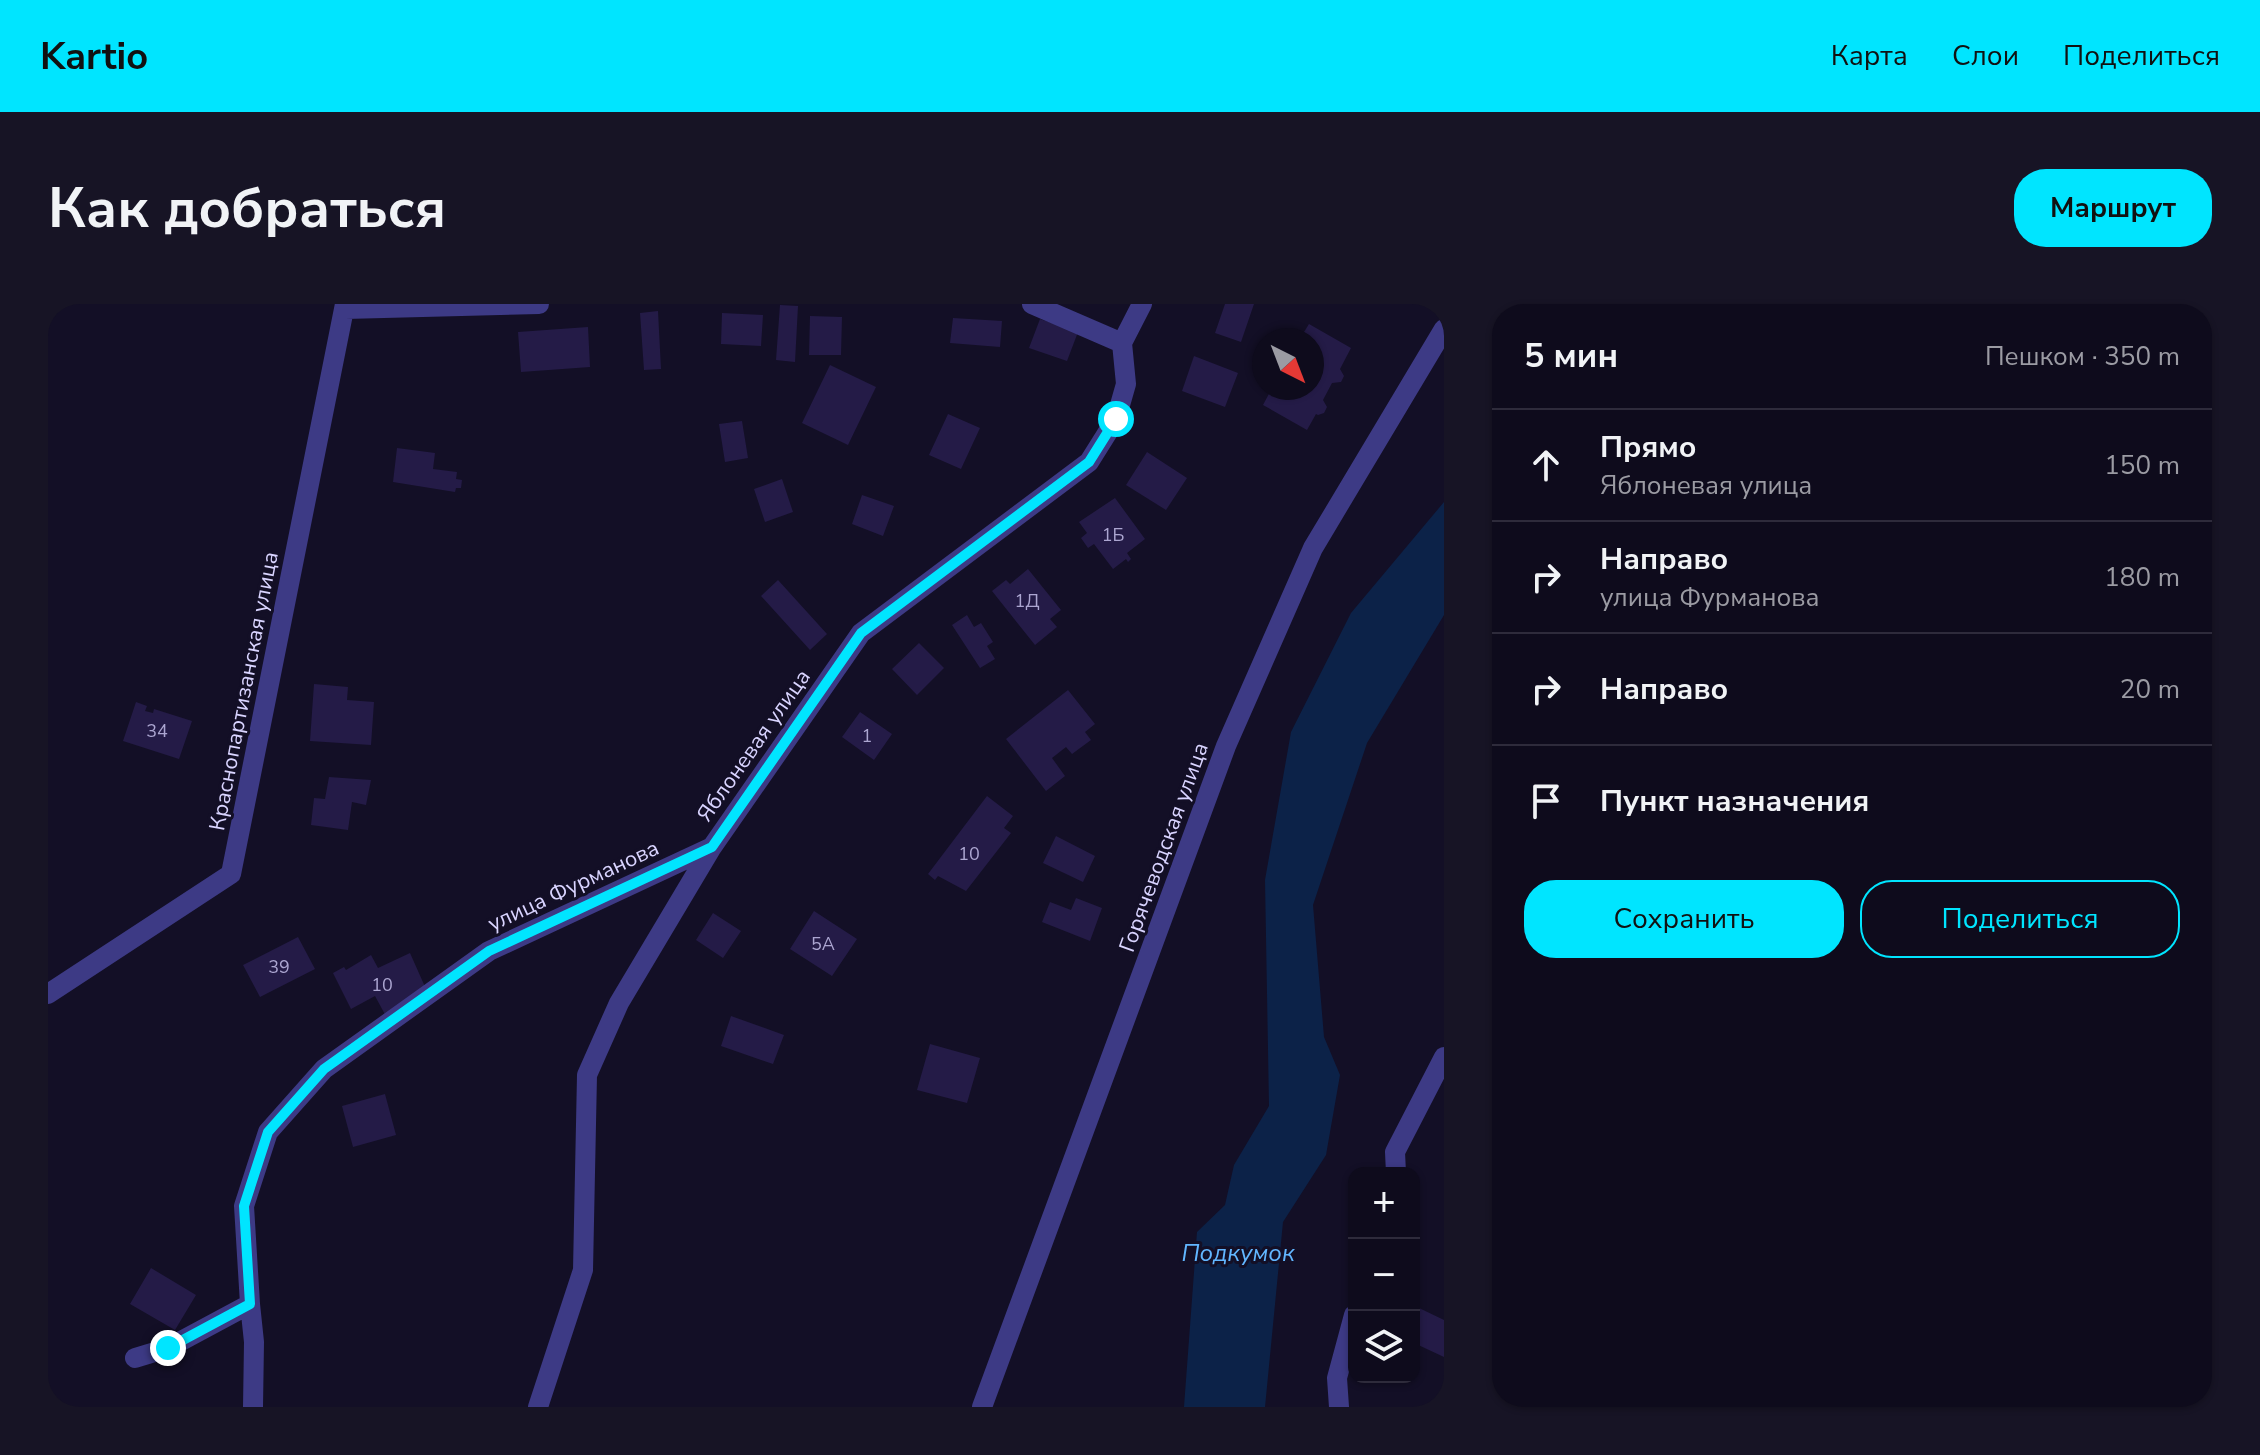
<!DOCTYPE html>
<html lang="ru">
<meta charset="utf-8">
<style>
body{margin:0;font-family:"Nunito Sans",sans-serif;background:#171425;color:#f1f3f6}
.controls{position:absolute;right:24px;bottom:24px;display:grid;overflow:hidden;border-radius:16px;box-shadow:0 2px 6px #0004}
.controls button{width:72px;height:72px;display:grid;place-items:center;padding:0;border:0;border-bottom:2px solid #2e2b3b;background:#0e0b1c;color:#f1f3f6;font:40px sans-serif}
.compass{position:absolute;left:1204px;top:24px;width:72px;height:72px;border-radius:50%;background:#0e0b1c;box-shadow:0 2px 6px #0004;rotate:138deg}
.stop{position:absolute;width:24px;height:24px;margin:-18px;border:6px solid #00e5ff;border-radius:50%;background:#fff}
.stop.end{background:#00e5ff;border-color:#fff;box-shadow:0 2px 8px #0008}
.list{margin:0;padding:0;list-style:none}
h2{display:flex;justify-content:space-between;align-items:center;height:104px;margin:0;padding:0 32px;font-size:34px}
h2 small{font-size:26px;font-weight:400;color:#9b9ba3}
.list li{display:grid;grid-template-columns:52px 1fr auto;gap:24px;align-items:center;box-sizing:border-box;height:112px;padding:0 32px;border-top:2px solid #2e2b3b}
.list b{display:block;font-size:30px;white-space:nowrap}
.list p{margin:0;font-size:26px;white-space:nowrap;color:#9b9ba3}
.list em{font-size:26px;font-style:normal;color:#9b9ba3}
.actions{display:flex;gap:16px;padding:24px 32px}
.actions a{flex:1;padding:18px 0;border:2px solid #00e5ff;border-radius:32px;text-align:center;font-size:28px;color:#00e5ff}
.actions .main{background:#00e5ff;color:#111}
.icon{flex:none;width:44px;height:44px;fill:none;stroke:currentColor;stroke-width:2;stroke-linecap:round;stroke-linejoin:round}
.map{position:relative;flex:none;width:1396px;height:1103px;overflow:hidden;border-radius:32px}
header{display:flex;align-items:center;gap:48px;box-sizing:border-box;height:112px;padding:0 40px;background:#00e5ff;color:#111}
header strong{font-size:38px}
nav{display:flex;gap:44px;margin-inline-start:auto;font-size:28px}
.intro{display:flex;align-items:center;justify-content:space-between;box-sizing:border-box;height:192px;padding:0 48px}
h1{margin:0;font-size:56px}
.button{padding:20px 36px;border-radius:32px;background:#00e5ff;color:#111;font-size:28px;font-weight:700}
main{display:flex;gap:48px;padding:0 48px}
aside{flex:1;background:#0e0b1c;border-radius:32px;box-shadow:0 2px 6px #0004}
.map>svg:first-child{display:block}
</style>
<header>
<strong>Kartio</strong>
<nav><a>Карта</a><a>Слои</a><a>Поделиться</a></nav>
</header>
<div class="intro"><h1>Как добраться</h1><a class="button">Маршрут</a></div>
<main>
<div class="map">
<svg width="1396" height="1103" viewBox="0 0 1396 1103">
<rect width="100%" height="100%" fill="#130f26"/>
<path fill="#0c2248" d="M1396,198V311L1319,439L1265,601L1276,733L1292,771L1278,851L1235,918L1217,1103H1136L1149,928L1177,901L1186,861L1221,802L1217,576L1243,428L1303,309Z"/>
<path fill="#241b47" d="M1177,0H1206L1193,38L1167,29Z
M732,1L750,2L747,58L728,56Z
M610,7L613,65L596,66L592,9Z
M674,9L715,11L713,42L673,40Z
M762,12L794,13L793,51H761Z
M905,14L954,17L952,43L902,39Z
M992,15L1030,28L1019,57L981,44Z
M1261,20L1303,44L1292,65L1296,72L1293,78L1284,79L1275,96L1279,103L1276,109L1270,111L1268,110L1259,126L1215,101L1224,84H1264V36H1251Z
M540,23L542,63L473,68L470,28Z
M1146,52L1190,69L1177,103L1134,87Z
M782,61L828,83L800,141L754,119Z
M900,110L932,124L913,165L881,151Z
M694,117L700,154L677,158L671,120Z
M349,144L387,149L385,165L409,168L408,175L414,176L413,184H408L407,188L345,178Z
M1099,148L1139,174L1118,206L1078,181Z
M734,175L745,208L717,218L706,185Z
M814,191L846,202L835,232L804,220Z
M1067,194L1097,235L1079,249L1083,255L1080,258L1078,255L1065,265L1046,240L1040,244L1033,234L1039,229L1031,218Z
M980,265L1013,306L1002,315L1009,323L987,341L944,287L958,276L962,280Z
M730,276L779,330L762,346L713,292Z
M919,311L926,323L933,319L945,338L939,342L947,355L932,364L904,321Z
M871,339L896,364L869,391L844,365Z
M266,380L300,383L299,396L326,398L323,441L262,437Z
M1020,386L1047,420L1037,428L1043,436L1024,450L1018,443L1004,454L1017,472L998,487L958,435Z
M88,398L99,402L97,407L105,409L106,405L144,417L131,455L75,437Z
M812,408L844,430L826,456L794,433Z
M281,473L323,476L318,501L304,498L300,526L263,521L266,494L277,495Z
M939,492L965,512L956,524L963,529L918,587L890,572L887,576L880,570Z
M1008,532L1047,552L1035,578L995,559Z
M1028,594L1054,604L1042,637L994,618L1002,598L1023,606Z
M766,607L809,635L784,672L742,645Z
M665,609L693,627L675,654L648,636Z
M250,633L267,665L212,693L195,661Z
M362,649L382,694L340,716L327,692L303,705L285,669L296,663L298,666L323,651L330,664Z
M683,712L736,731L725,760L673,742Z
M882,740L932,754L919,799L869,786Z
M337,790L348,831L305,843L294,802Z
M103,964L148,991L127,1026L82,1000Z
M1369,1003L1396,1016V1053L1366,1039V1008Z"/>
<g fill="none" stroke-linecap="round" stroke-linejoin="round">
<path stroke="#3d3a85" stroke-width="20" d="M984,0L1074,39
M297,5L491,0
M0,690L183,570L297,0
M1348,869L1347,848L1396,753
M87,1054L120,1044L202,1000
M205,1103L206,1038L202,1000L196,902L220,828L276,765L441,647L664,543
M490,1103L535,966L539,771L571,699L664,543L813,329L1041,158L1068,115L1078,80L1074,39L1094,0
M934,1103L1178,442L1265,244L1396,25
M1291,1103L1289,1074L1306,1011"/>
</g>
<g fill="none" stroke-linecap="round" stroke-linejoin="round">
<path stroke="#00e5ff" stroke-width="10" d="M120,1044L202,1000L196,902L220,828L276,765L441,647L664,543L813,329L1041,158L1068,115"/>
</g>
<g text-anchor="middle" stroke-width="6" stroke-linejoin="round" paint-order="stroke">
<g font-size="18" fill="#aca6d1">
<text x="1065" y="237">1Б</text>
<text x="979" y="303">1Д</text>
<text x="109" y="433">34</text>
<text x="819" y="438">1</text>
<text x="921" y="556">10</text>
<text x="775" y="646">5А</text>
<text x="231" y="669">39</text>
<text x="334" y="687">10</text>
</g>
<g font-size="22" fill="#d9d4ff" stroke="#130f26">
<text transform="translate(195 387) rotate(-79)" y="8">Краснопартизанская улица</text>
<text transform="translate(705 441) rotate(-55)" y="8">Яблоневая улица</text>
<text transform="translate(1115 543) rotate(-70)" y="8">Горячеводская улица</text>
<text transform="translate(525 581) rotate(-25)" y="8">улица Фурманова</text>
</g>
<g font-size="24" font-style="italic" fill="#62b6ff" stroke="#130f26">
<text x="1190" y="957">Подкумок</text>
</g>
</g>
</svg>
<div class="controls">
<button>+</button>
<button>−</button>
<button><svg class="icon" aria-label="layers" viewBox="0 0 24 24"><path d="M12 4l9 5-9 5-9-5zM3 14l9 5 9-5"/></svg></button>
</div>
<svg class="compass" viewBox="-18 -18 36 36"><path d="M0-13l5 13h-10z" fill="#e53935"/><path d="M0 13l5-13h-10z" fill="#9b9ba3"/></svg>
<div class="stop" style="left:1068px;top:115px"></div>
<div class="stop end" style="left:120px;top:1044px"></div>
</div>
<aside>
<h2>5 мин<small>Пешком · 350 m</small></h2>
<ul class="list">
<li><svg class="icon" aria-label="ahead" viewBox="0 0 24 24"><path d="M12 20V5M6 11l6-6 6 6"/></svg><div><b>Прямо</b><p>Яблоневая улица</p></div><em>150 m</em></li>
<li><svg class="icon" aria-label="right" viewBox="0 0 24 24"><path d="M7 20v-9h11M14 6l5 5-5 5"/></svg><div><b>Направо</b><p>улица Фурманова</p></div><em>180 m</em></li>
<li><svg class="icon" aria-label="right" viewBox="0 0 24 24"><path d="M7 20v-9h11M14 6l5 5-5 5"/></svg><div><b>Направо</b></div><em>20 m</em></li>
<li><svg class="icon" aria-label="arrive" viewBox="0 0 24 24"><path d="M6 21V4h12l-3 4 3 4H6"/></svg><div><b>Пункт назначения</b></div></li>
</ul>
<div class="actions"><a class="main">Сохранить</a><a>Поделиться</a></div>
</aside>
</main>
